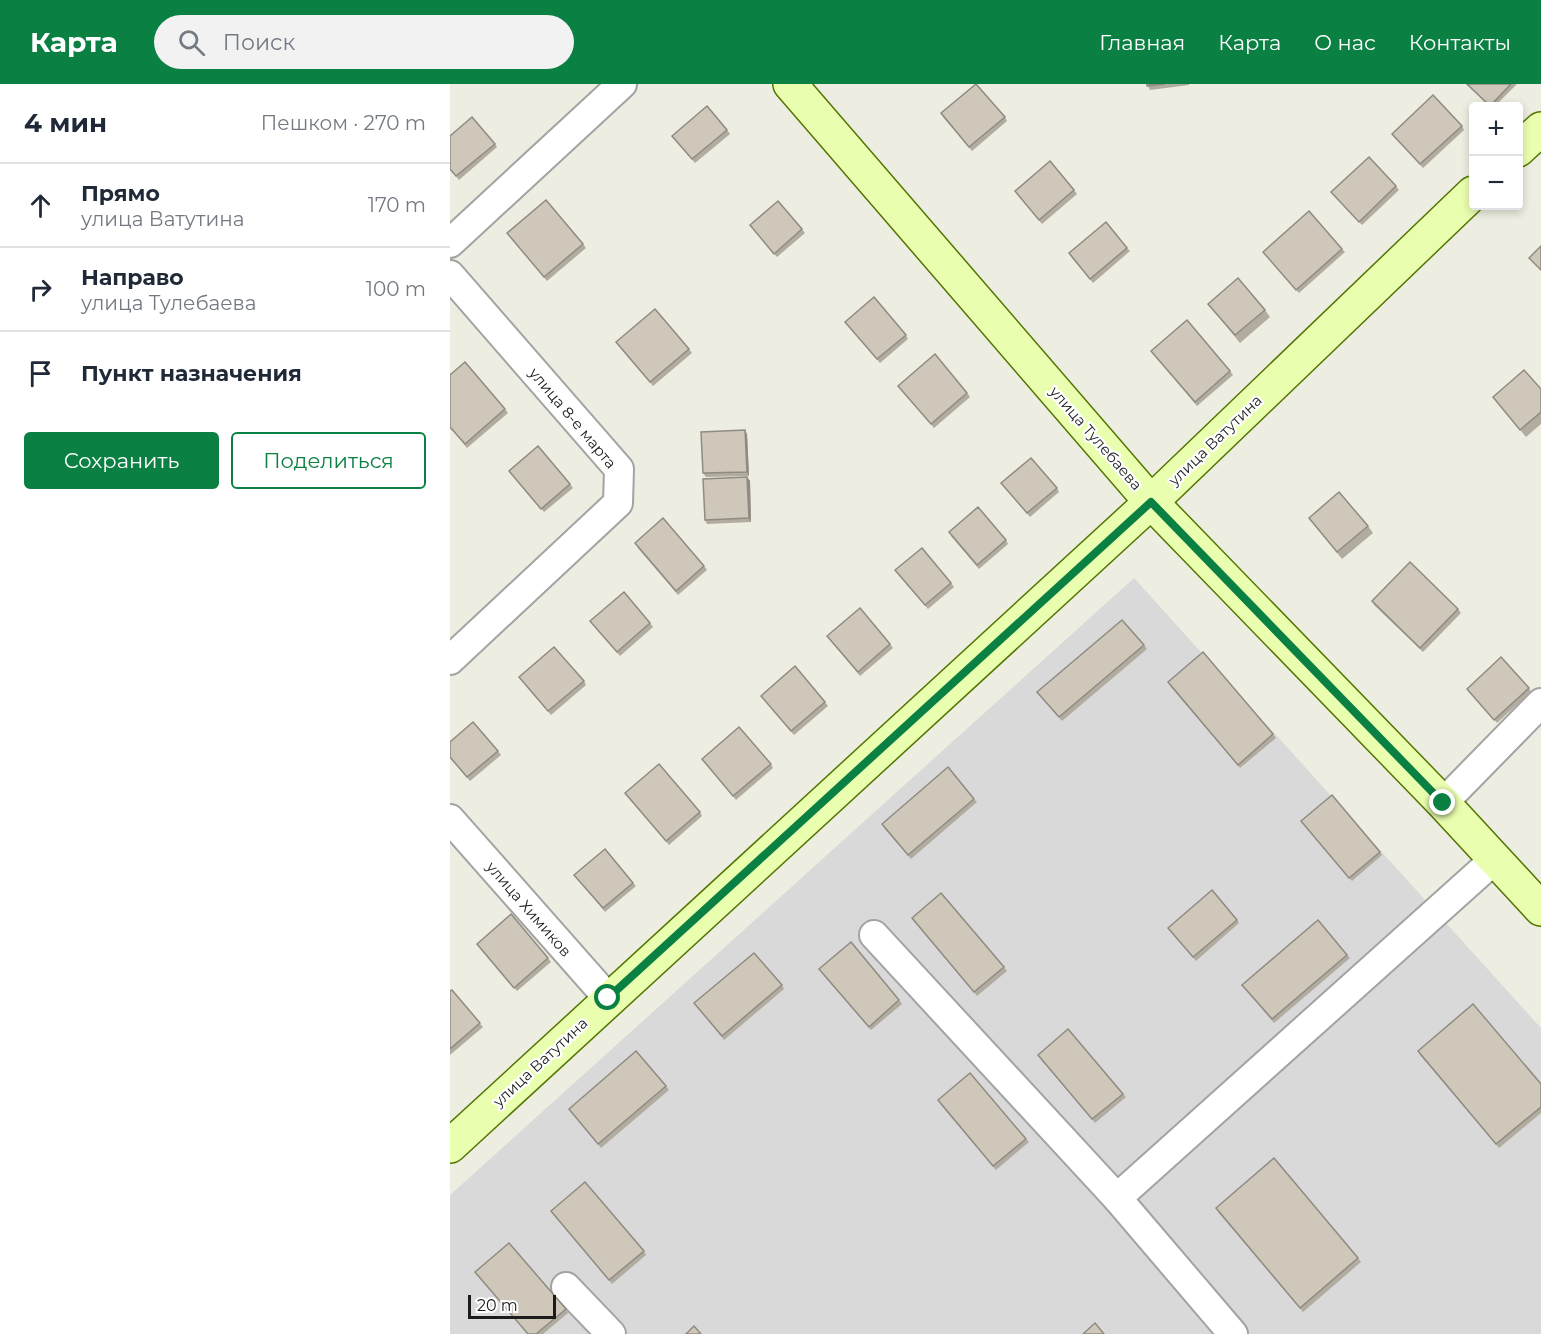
<!DOCTYPE html>
<html lang="ru">
<head>
<meta charset="utf-8">
<style>
  :root { --surface:#fff; --page:#f2f2f3; --text:#1f2937; --muted:#747a83; --line:#e0e1e3; --accent:#0b8043 }
  body { margin:0; font-family:Montserrat,sans-serif; background:var(--page); color:var(--text) }
  .controls { position:absolute; right:18px; top:18px; display:grid; overflow:hidden; border-radius:6px; box-shadow:0 3px 9px #0003 }
  .controls button { width:54px; height:54px; display:grid; place-items:center; padding:0; border:0; border-bottom:2px solid var(--line); background:var(--surface); color:var(--text); font:30px sans-serif }
  .scale { position:absolute; left:18px; bottom:15px; width:88px; box-sizing:border-box; padding-left:6px; border:3px solid #1c1c1c; border-top:0; font-size:16px; line-height:21px; white-space:nowrap; color:#1c1c1c; -webkit-text-stroke:4px #fff; paint-order:stroke }
  .stop { position:absolute; width:18px; height:18px; margin:-14px; border:4px solid #0b8043; border-radius:50%; background:#fff }
  .stop.end { background:#0b8043; border-color:#fff; box-shadow:0 2px 6px #0008 }
  .list { margin:0; padding:0; list-style:none }
  h2 { display:flex; justify-content:space-between; align-items:center; height:78px; margin:0; padding:0 24px; font-size:26px }
  h2 small { font-size:20px; font-weight:400; color:var(--muted) }
  .list li { display:grid; grid-template-columns:39px 1fr auto; gap:18px; align-items:center; box-sizing:border-box; height:84px; padding:0 24px; border-top:2px solid var(--line) }
  .list b { display:block; font-size:22px; white-space:nowrap }
  .list p { margin:0; font-size:20px; white-space:nowrap; color:var(--muted) }
  .list em { font-size:20px; font-style:normal; color:var(--muted) }
  .actions { display:flex; gap:12px; padding:18px 24px }
  .actions a { flex:1; padding:14px 0; border:2px solid var(--accent); border-radius:6px; text-align:center; font-size:21px; color:var(--accent) }
  .actions .main { background:var(--accent); color:#fff }
  .icon { flex:none; width:33px; height:33px; fill:none; stroke:currentColor; stroke-width:2; stroke-linecap:round; stroke-linejoin:round }
  .map { position:relative; flex:none; width:1091px; height:1250px; overflow:hidden }
  header { display:flex; align-items:center; gap:36px; box-sizing:border-box; height:84px; padding:0 30px; background:var(--accent); color:#fff }
  header strong { font-size:28px }
  nav { display:flex; gap:33px; margin-inline-start:auto; font-size:21px }
  .search { width:420px; height:54px; background:var(--page); display:flex; align-items:center; gap:15px; box-sizing:border-box; padding:0 21px; border-radius:33px; color:var(--muted); font-size:22px }
  main { display:flex }
  aside { flex:1; background:var(--surface) }
  .map>svg:first-child { display:block }
</style>
</head>
<body>
<header>
<strong>Карта</strong>
<div class="search"><svg class="icon" aria-label="search" viewBox="0 0 24 24"><circle cx="10" cy="10" r="6"/><path d="M15 15l6 6"/></svg>Поиск</div>
<nav><a>Главная</a><a>Карта</a><a>О нас</a><a>Контакты</a></nav>
</header>
<main>
<aside>
<h2>4 мин<small>Пешком · 270 m</small></h2>
<ul class="list">
<li><svg class="icon" aria-label="ahead" viewBox="0 0 24 24"><path d="M12 20V5M6 11l6-6 6 6"/></svg><div><b>Прямо</b><p>улица Ватутина</p></div><em>170 m</em></li>
<li><svg class="icon" aria-label="right" viewBox="0 0 24 24"><path d="M7 20v-9h11M14 6l5 5-5 5"/></svg><div><b>Направо</b><p>улица Тулебаева</p></div><em>100 m</em></li>
<li><svg class="icon" aria-label="arrive" viewBox="0 0 24 24"><path d="M6 21V4h12l-3 4 3 4H6"/></svg><div><b>Пункт назначения</b></div></li>
</ul>
<div class="actions"><a class="main">Сохранить</a><a>Поделиться</a></div>
</aside>
<div class="map">
<svg width="1091" height="1250" viewBox="0 0 1091 1250">
  <rect width="100%" height="100%" fill="#eeede1"/>
  <!-- residential -->
  <path fill="#dad9d9" d="M684,494L1091,944V1250H0V1111Z"/>
  <g fill="none" stroke-linecap="round" stroke-linejoin="round">
    <!-- street casing -->
    <g stroke="#a3a3a3" stroke-width="32">
      <g id="street">
        <path d="M0,159L172,0"/>
        <path d="M0,191L169,385L168,419L0,576"/>
        <path d="M993,719L1091,619"/>
        <path d="M0,735L158,914"/>
        <path d="M424,851L667,1114"/>
        <path d="M116,1203L161,1250"/>
        <path d="M783,1250L667,1114L1045,775"/>
      </g>
    </g>
    <!-- secondary casing -->
    <g stroke="#527600" stroke-width="36">
      <g id="secondary">
        <path d="M340,0L701,418L993,719L1091,825"/>
        <path d="M1068,66L1091,45"/>
        <path d="M0,1062L701,418L1023,109"/>
      </g>
    </g>
    <!-- street -->
    <use href="#street" stroke="#fff" stroke-width="28"/>
    <!-- secondary -->
    <use href="#secondary" stroke="#eafeaf" stroke-width="33"/>
  </g>
  <!-- wall -->
  <g fill="#b1aba0">
    <path d="M697,0H739V1L700,6Z"/>
    <path d="M1016,0H1067L1045,22H1039Z"/>
    <path d="M493,33H555L557,37L522,67Z"/>
    <path d="M1012,42L1014,46L973,84L942,50Z"/>
    <path d="M277,46L280,50L245,79L225,55Z"/>
    <path d="M45,60L47,63L9,96L0,85Z"/>
    <path d="M946,102L949,106L912,141L881,108Z"/>
    <path d="M624,106L627,110L592,140L568,111Z"/>
    <path d="M303,145H352L355,149L327,173Z"/>
    <path d="M60,153L133,160L136,164L97,197Z"/>
    <path d="M677,164L680,167L643,199L621,173Z"/>
    <path d="M892,165L895,168L849,209L813,168Z"/>
    <path d="M758,220L815,226L820,233L790,259Z"/>
    <path d="M398,241L456,251L458,255L430,279Z"/>
    <path d="M168,261L239,265L242,269L203,302Z"/>
    <path d="M704,271L780,287L783,291L747,322Z"/>
    <path d="M451,305L517,309L520,313L484,344Z"/>
    <path d="M1091,305V340L1076,353L1043,313Z"/>
    <path d="M55,325L58,329L17,364L0,343Z"/>
    <path d="M297,350L299,392L256,393L253,389Z"/>
    <path d="M62,391L120,400L123,404L94,428Z"/>
    <path d="M297,393L300,397L301,438L257,440L255,436Z"/>
    <path d="M554,402L607,404L609,408L580,433Z"/>
    <path d="M859,434L918,442L923,449L892,475Z"/>
    <path d="M501,452L556,456L558,460L529,485Z"/>
    <path d="M187,463L254,482L257,486L228,511Z"/>
    <path d="M448,490L501,499L504,503L478,525Z"/>
    <path d="M922,517L1008,525L1011,529L973,568L924,521Z"/>
    <path d="M200,539L203,543L170,572L143,541Z"/>
    <path d="M380,556L440,560L443,564L410,592Z"/>
    <path d="M694,561L697,565L612,637L590,612Z"/>
    <path d="M72,596L134,597L136,601L101,631Z"/>
    <path d="M720,602L823,650L826,654L790,684Z"/>
    <path d="M1079,604L1081,608L1047,639L1017,605Z"/>
    <path d="M314,616L375,618L378,622L344,651Z"/>
    <path d="M48,667L51,671L20,697L0,674Z"/>
    <path d="M254,678L321,680L323,684L286,716Z"/>
    <path d="M178,713L250,728L252,732L219,761Z"/>
    <path d="M524,715L527,718L461,775L434,744Z"/>
    <path d="M854,741L930,768L932,771L902,797Z"/>
    <path d="M127,794L183,799L186,802L155,828Z"/>
    <path d="M787,836L789,839L746,877L721,847Z"/>
    <path d="M465,838L554,883L557,887L527,912Z"/>
    <path d="M29,863L98,874L101,878L67,907Z"/>
    <path d="M897,871L900,874L824,939L795,904Z"/>
    <path d="M372,889L449,916L452,920L421,946Z"/>
    <path d="M332,901L334,905L274,956L247,923Z"/>
    <path d="M0,907L33,943L0,971Z"/>
    <path d="M970,971L1091,1000V1029L1049,1064Z"/>
    <path d="M591,975L673,1010L676,1013L645,1039Z"/>
    <path d="M216,1002L219,1006L151,1064L122,1029Z"/>
    <path d="M490,1020L576,1055L579,1058L546,1086Z"/>
    <path d="M768,1128L908,1174L911,1178L853,1228Z"/>
    <path d="M104,1131L194,1167L196,1171L162,1200Z"/>
    <path d="M116,1225L118,1229L93,1250H77Z"/>
  </g>
  <!-- shaded-wall -->
  <g fill="#908b82">
    <path d="M295,346L297,350L299,392L297,388Z"/>
    <path d="M297,393L300,397L301,438L299,434Z"/>
  </g>
  <!-- building -->
  <g fill="#cec7ba" stroke="#908b82" stroke-width="1.5">
    <path d="M526,0L555,33L519,63L491,29Z"/>
    <path d="M697,0H715L697,2Z"/>
    <path d="M1017,0H1061L1040,22Z"/>
    <path d="M983,11L1012,42L970,80L942,50Z"/>
    <path d="M257,22L277,46L242,75L222,52Z"/>
    <path d="M22,33L45,60L6,92L0,85V52Z"/>
    <path d="M919,73L946,102L909,138L881,108Z"/>
    <path d="M600,77L624,106L589,136L565,107Z"/>
    <path d="M96,116L133,160L94,193L57,149Z"/>
    <path d="M328,117L352,145L324,170L300,141Z"/>
    <path d="M859,127L892,165L846,206L813,168Z"/>
    <path d="M656,138L677,164L640,195L619,169Z"/>
    <path d="M1091,162V186L1079,174Z"/>
    <path d="M788,194L815,226L785,251L758,220Z"/>
    <path d="M424,213L456,251L427,275L395,238Z"/>
    <path d="M205,225L239,265L200,298L166,258Z"/>
    <path d="M737,236L780,287L745,318L701,267Z"/>
    <path d="M485,270L517,309L481,340L448,302Z"/>
    <path d="M15,278L55,325L15,360L0,343V291Z"/>
    <path d="M1074,286L1091,305V328L1070,346L1043,313Z"/>
    <path d="M295,346L297,388L253,389L251,348Z"/>
    <path d="M88,362L120,400L91,425L59,387Z"/>
    <path d="M581,374L607,404L577,429L551,399Z"/>
    <path d="M297,393L299,434L255,436L253,395Z"/>
    <path d="M889,408L918,442L887,468L859,434Z"/>
    <path d="M528,423L556,456L527,481L499,448Z"/>
    <path d="M213,434L254,482L226,507L185,459Z"/>
    <path d="M472,464L501,499L475,521L445,486Z"/>
    <path d="M960,478L1008,525L970,564L922,517Z"/>
    <path d="M174,508L200,539L167,568L140,537Z"/>
    <path d="M410,524L440,560L408,588L377,552Z"/>
    <path d="M672,536L694,561L609,633L587,608Z"/>
    <path d="M104,563L134,597L98,627L69,593Z"/>
    <path d="M753,568L823,650L788,681L718,598Z"/>
    <path d="M1051,573L1079,604L1044,636L1017,605Z"/>
    <path d="M345,582L375,618L341,647L311,612Z"/>
    <path d="M23,638L48,667L17,693L0,673V658Z"/>
    <path d="M289,643L321,680L283,712L252,675Z"/>
    <path d="M209,680L250,728L216,757L175,709Z"/>
    <path d="M498,683L524,715L458,771L432,740Z"/>
    <path d="M882,711L930,768L899,794L851,737Z"/>
    <path d="M155,765L183,799L153,824L124,791Z"/>
    <path d="M762,806L787,836L743,873L718,844Z"/>
    <path d="M491,809L554,883L524,908L462,834Z"/>
    <path d="M61,830L98,874L64,904L27,860Z"/>
    <path d="M868,836L897,871L822,935L792,901Z"/>
    <path d="M401,858L449,916L419,943L369,885Z"/>
    <path d="M304,869L332,901L272,952L244,919Z"/>
    <path d="M2,906L30,939L0,965V907Z"/>
    <path d="M1023,920L1091,1000V1023L1046,1060L968,967Z"/>
    <path d="M618,945L673,1010L642,1035L588,971Z"/>
    <path d="M186,967L216,1002L148,1060L119,1025Z"/>
    <path d="M520,989L576,1055L543,1082L488,1016Z"/>
    <path d="M824,1074L908,1174L850,1224L766,1124Z"/>
    <path d="M135,1098L194,1167L159,1196L101,1127Z"/>
    <path d="M59,1159L116,1225L86,1250H78L25,1188Z"/>
    <path d="M645,1239L654,1250H633Z"/>
    <path d="M244,1242L251,1250H236Z"/>
  </g>
  <g fill="none" stroke-linecap="round" stroke-linejoin="round">
    <!-- route -->
    <path stroke="#0b8043" stroke-width="8" d="M158,914L701,418L993,719"/>
  </g>
  <g text-anchor="middle" dominant-baseline="central" stroke-width="4.5" stroke-linejoin="round" paint-order="stroke">
    <!-- street labels -->
    <g font-size="15" fill="#1c1c1c" stroke="#fff">
      <text transform="translate(123 334) rotate(50)">улица 8-е марта</text>
      <text transform="translate(646 354) rotate(49)">улица Тулебаева</text>
      <text transform="translate(765 356) rotate(-44)">улица Ватутина</text>
      <text transform="translate(79 825) rotate(49)">улица Химиков</text>
      <text transform="translate(90 978) rotate(-43)">улица Ватутина</text>
    </g>
  </g>
</svg>
<div class="controls">
<button>+</button>
<button>−</button>
</div>
<div class="scale">20 m</div>
<div class="stop" style="left:158px;top:914px"></div>
<div class="stop end" style="left:993px;top:719px"></div>
</div>
</main>
</body>
</html>
